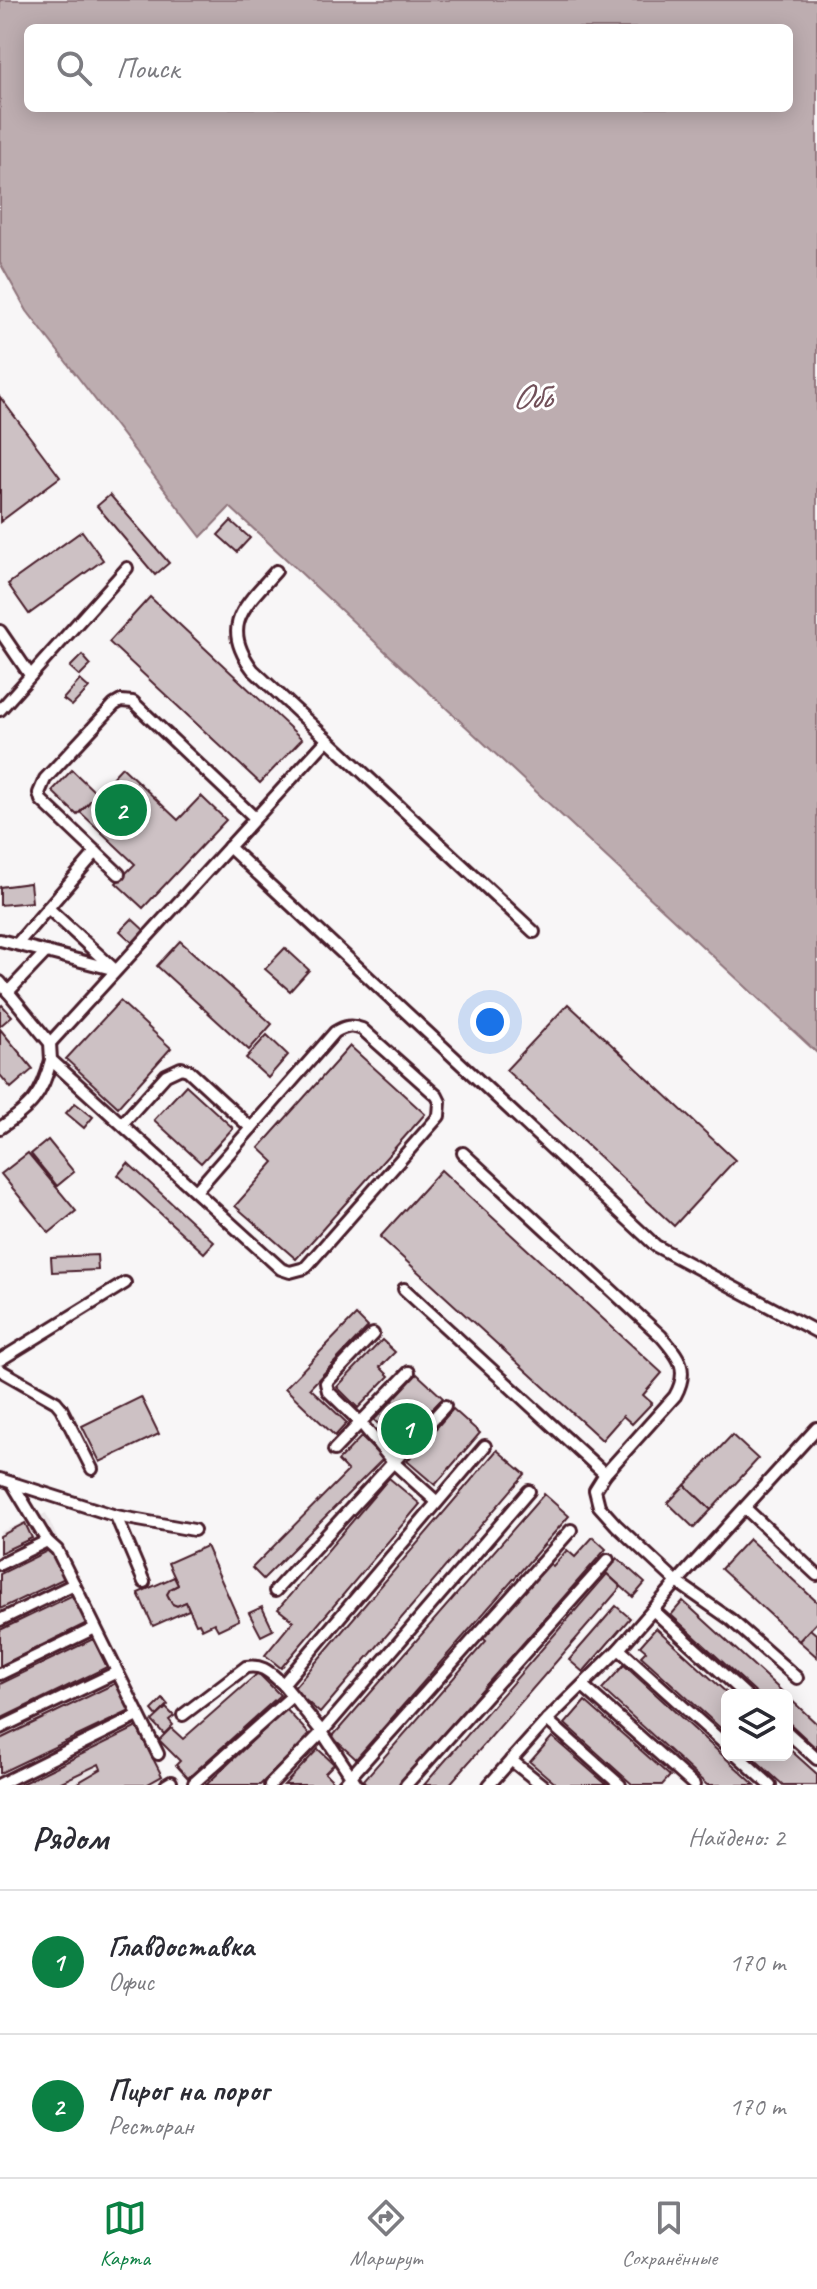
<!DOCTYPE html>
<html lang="ru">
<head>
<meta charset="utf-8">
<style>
  :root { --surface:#fff; --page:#f7f7f7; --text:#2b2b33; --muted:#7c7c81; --line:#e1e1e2; --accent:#0b8043 }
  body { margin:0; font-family:Caveat,sans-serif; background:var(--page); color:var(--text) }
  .controls { position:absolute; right:24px; bottom:24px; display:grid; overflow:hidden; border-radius:12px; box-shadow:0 4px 20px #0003 }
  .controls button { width:72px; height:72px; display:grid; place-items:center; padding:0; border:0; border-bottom:2px solid var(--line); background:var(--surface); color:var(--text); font:40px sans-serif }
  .you { position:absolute; left:490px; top:1022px; width:28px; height:28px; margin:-20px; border:6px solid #fff; border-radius:50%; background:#1a73e8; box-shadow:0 0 0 12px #1a73e833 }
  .badge { display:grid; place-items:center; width:52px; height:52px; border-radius:50%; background:var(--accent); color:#fff; font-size:26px; font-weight:700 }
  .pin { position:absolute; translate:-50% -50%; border:4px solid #fff; box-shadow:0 2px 8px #0006 }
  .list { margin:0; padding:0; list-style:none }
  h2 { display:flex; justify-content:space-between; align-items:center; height:104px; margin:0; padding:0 32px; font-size:34px }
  h2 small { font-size:26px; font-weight:400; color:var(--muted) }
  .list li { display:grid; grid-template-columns:52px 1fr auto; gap:24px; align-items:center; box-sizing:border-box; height:144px; padding:0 32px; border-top:2px solid var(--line) }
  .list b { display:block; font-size:30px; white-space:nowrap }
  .list p { margin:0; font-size:26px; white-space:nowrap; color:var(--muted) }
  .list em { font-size:26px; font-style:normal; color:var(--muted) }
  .icon { flex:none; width:44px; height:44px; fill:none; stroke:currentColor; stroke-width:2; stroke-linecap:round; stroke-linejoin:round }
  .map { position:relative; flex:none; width:817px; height:1785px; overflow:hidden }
  .search { position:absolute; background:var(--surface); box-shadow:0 4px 20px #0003; left:24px; right:24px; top:24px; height:88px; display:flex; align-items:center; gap:20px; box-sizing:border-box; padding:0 28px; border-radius:12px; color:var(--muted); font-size:30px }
  .sheet { height:392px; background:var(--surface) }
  nav { display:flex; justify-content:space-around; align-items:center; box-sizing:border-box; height:112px; border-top:2px solid var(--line); background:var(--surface); font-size:22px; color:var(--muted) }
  nav a { display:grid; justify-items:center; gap:4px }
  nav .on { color:var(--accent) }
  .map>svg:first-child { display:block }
</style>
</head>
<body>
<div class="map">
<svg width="817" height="1785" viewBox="0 0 817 1785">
  <rect width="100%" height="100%" fill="#f8f6f7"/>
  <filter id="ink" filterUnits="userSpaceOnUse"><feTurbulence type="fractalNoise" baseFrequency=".0125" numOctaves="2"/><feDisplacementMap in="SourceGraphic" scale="16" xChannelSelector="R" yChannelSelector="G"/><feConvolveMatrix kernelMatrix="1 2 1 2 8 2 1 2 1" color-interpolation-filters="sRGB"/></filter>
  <g filter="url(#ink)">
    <!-- built -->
    <path fill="#ebe6e8" d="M46,1513L168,1785H0V1532Z"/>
    <!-- water -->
    <path fill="#bdadb0" stroke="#8f747b" stroke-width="2" fill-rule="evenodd" d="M0,0H817V1053L230,507L201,537L27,311L0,263ZM28,28H789V108H28Z"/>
    <!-- building -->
    <g fill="#cdc1c4" stroke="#4a1f2b" stroke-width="2">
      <path d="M0,397L60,477L0,522Z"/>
      <path d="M110,495L169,563L155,575L97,506Z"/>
      <path d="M231,521L250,538L237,552L218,535Z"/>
      <path d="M82,531L103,560L29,614L8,584Z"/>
      <path d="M150,597L302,739L260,783L109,642Z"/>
      <path d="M82,655L91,665L80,676L70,667Z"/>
      <path d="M80,680L89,688L72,706L63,699Z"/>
      <path d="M122,767L178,820L201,796L226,820L143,908L116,883L135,864L80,812Z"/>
      <path d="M72,770L97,794L77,815L52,791Z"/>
      <path d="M30,883L32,902L0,905V887Z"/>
      <path d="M132,919L145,931L133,943L120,931Z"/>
      <path d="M180,941L272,1024L249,1050L157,966Z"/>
      <path d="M285,948L309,970L290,991L265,969Z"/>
      <path d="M120,1001L171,1048L118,1107L66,1059Z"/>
      <path d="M568,1004L735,1160L674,1226L506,1070Z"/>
      <path d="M2,1005L12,1016L0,1026V1007Z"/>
      <path d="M0,1029L33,1069L11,1088L0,1075Z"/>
      <path d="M267,1035L288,1055L268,1078L246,1058Z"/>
      <path d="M350,1046L425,1114L296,1259L235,1206L274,1162L259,1148Z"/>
      <path d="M186,1085L233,1128L201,1163L154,1120Z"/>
      <path d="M75,1103L93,1117L84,1128L66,1113Z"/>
      <path d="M48,1140L74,1172L57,1186L31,1154Z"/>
      <path d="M28,1153L76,1211L49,1233L1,1174Z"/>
      <path d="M128,1163L214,1242L204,1253L118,1175Z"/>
      <path d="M441,1170L662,1373L643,1395L652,1403L632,1424L623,1416L602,1440L380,1237Z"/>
      <path d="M97,1255L98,1270L52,1272L51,1257Z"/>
      <path d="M356,1315L368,1327L310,1388L347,1423L335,1436L285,1388Z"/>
      <path d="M382,1340L395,1352L380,1367L389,1376L358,1408L337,1387Z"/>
      <path d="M417,1374L443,1398L399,1444L374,1420Z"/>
      <path d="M141,1397L159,1434L100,1462L82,1426Z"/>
      <path d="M453,1409L480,1433L435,1485L407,1461Z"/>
      <path d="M732,1435L758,1459L711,1510L685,1485Z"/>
      <path d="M361,1437L383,1459L263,1579L252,1568L348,1471L338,1461Z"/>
      <path d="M497,1450L525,1474L320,1713L293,1689Z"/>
      <path d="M389,1478L420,1504L281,1668L265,1655L293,1621L278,1609Z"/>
      <path d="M685,1485L711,1510L694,1528L668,1503Z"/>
      <path d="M544,1494L569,1516L356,1759L332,1737Z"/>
      <path d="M25,1523L32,1538L0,1553V1536Z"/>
      <path d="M593,1537L606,1549L398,1785H368L363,1781L486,1641L483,1638L549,1563L553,1566L567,1550L575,1557Z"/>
      <path d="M749,1539L817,1602V1622L799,1641L721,1569Z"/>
      <path d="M206,1546L239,1620L218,1630L214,1623L202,1629L199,1623L196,1624L186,1602L177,1606L172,1604L167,1594L170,1589L178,1585L168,1563Z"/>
      <path d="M51,1549L65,1578L0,1609V1574Z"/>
      <path d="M617,1558L645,1583L633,1597L605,1572Z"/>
      <path d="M607,1574L621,1587L449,1785H424Z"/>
      <path d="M174,1577L178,1585L170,1589L167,1594L172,1604L177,1606L186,1602L189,1610L153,1626L138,1593Z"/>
      <path d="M73,1595L87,1623L0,1666V1630Z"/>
      <path d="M683,1601L786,1695H759L671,1615Z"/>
      <path d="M616,1606L630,1618L583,1672L569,1660Z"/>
      <path d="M262,1607L273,1630L261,1636L249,1613Z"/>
      <path d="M656,1628L729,1695H727V1734L641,1656L646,1651L640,1646Z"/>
      <path d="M810,1629L817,1635V1657L799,1641Z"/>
      <path d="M93,1639L107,1667L0,1719V1684Z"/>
      <path d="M624,1665L755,1785H707L602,1689Z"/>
      <path d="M258,1673L280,1695L188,1778L176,1765L180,1761L159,1740L171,1728L183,1739Z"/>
      <path d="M116,1683L130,1711L0,1773V1739Z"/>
      <path d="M787,1696L817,1724V1749L787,1721Z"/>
      <path d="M163,1699L168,1705L157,1716L152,1710Z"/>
      <path d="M585,1701L670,1776L662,1785H633L565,1724Z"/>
      <path d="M166,1708L174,1716L169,1720L173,1725L164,1734L152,1721Z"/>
      <path d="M286,1709L310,1735L260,1785H206Z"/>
      <path d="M137,1727L162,1776L146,1785H74L101,1769L99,1764L55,1785H19Z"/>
      <path d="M552,1737L607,1785H557L530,1762Z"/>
      <path d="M787,1747L817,1774V1785H783L750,1755H787Z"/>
      <path d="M318,1749L334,1764L325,1773L333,1781L329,1785H284Z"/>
    </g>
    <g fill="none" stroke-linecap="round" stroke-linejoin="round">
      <!-- lane casing -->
      <g stroke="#4a1f2b" stroke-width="16">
        <g id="lane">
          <path d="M276,571C245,606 219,625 253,670L534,932"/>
          <path d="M0,631L30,675"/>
          <path d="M0,710L127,568"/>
          <path d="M229,847L656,1246L817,1332"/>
          <path d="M119,874L41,800L39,793L45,779L114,705L121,701L133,702L255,818"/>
          <path d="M48,908L114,969"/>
          <path d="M0,940L116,970"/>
          <path d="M17,944L96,852"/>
          <path d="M0,982L50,1043L51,1060L281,1269L290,1272L305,1268L439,1116L440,1102L437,1096L362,1029C351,1025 345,1026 335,1032L196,1191"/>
          <path d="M8,992L46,952"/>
          <path d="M50,1043L327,740"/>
          <path d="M122,1124L166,1075L181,1068L188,1070L251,1128"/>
          <path d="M0,1128C31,1107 42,1096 51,1060"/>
          <path d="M463,1153L661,1336C679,1357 690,1369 675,1396L605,1474L595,1490L599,1506L616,1525L677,1582L730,1619L797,1678"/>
          <path d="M404,1289L605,1474"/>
          <path d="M373,1334L326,1383L328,1391L361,1423L393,1462L437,1502"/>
          <path d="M0,1360L125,1283"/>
          <path d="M0,1370L56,1402L61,1408L92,1469"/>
          <path d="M334,1450L409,1372"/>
          <path d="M0,1479L116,1516L194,1530"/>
          <path d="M12,1483L47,1541L57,1550L158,1754"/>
          <path d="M745,1508L817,1575"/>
          <path d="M116,1516L144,1582"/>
          <path d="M0,1564L47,1541"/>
          <path d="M275,1591L445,1406"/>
          <path d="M653,1610L746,1695"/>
          <path d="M0,1620L74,1584"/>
          <path d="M619,1649L727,1746"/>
          <path d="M0,1674L95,1628"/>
          <path d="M583,1686L694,1785"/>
          <path d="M183,1715L246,1667C263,1664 270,1673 283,1684"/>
          <path d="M547,1720L620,1785"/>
          <path d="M0,1728L117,1672"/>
          <path d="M787,1732L817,1759"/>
          <path d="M737,1755L770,1785"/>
          <path d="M511,1760L542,1785"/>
          <path d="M194,1783L292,1696"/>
          <path d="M0,1784L138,1716"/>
          <path d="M166,1785L171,1782"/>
          <path d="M270,1785L322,1732L529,1491"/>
          <path d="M343,1785L571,1530"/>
          <path d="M357,1785L322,1732L283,1684L485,1446"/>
          <path d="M406,1785L608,1560"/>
          <path d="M489,1785L547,1720L619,1649L677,1582L817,1428"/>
        </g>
      </g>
      <!-- lane -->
      <use href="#lane" stroke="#fff" stroke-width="10"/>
    </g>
  </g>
  <g text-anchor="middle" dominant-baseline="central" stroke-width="6" stroke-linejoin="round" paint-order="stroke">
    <!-- water labels -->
    <g font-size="36" font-style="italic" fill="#72515a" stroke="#fff">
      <text x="531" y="396">Обь</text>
    </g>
  </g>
</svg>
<div class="controls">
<button><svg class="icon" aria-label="layers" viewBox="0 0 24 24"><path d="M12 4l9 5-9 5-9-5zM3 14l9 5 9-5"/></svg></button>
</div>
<div class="you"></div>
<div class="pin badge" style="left:407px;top:1429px">1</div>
<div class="pin badge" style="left:121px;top:810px">2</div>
<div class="search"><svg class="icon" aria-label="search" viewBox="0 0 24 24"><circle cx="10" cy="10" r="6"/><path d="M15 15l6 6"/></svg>Поиск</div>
</div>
<section class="sheet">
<h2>Рядом<small>Найдено: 2</small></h2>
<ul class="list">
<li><span class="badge">1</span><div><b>Главдоставка</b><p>Офис</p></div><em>170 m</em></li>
<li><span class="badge">2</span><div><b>Пирог на порог</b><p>Ресторан</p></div><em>170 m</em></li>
</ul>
</section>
<nav>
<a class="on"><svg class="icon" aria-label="map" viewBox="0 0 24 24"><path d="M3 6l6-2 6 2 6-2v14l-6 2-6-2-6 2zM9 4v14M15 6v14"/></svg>Карта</a>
<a><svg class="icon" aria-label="directions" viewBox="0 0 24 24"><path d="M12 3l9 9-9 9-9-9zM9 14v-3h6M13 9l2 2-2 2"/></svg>Маршрут</a>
<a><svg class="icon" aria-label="saved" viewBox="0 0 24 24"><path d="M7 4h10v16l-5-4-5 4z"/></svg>Сохранённые</a>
</nav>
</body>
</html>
